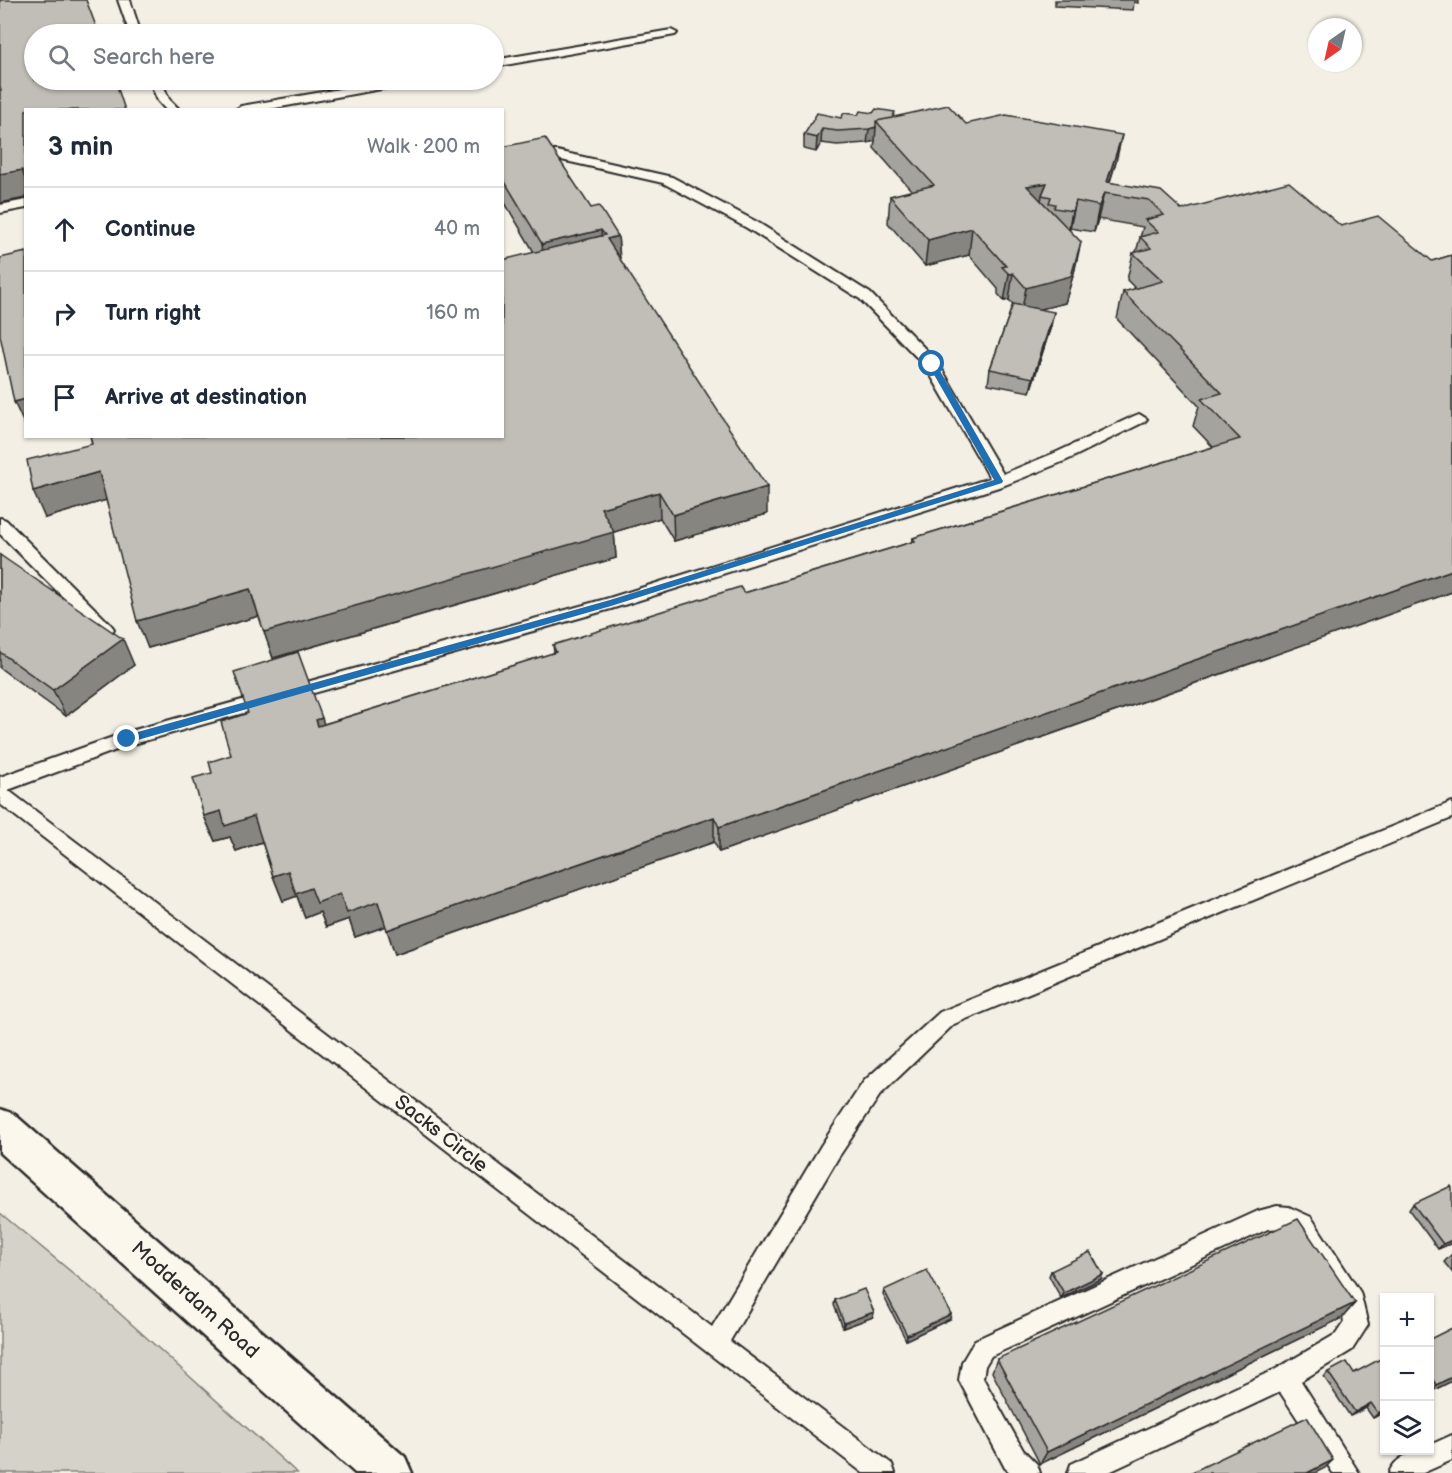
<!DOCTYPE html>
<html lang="en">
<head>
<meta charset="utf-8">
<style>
  :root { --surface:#fff; --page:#f6f6f7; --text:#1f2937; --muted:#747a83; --line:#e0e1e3 }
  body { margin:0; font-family:"Balsamiq Sans",sans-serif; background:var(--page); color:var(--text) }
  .controls { position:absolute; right:18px; bottom:18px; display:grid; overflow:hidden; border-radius:0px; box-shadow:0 2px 4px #0004 }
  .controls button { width:54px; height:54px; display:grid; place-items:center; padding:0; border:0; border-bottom:2px solid var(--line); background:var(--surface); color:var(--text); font:30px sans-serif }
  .compass { position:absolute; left:1308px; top:18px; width:54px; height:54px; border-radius:50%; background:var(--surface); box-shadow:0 2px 4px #0004; rotate:214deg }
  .stop { position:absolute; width:18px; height:18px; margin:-14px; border:4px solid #1f6fb2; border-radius:50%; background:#fff }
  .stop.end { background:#1f6fb2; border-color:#fff; box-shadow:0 2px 6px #0008 }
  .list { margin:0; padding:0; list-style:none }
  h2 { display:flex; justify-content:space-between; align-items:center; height:78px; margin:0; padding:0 24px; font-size:26px }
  h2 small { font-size:20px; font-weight:400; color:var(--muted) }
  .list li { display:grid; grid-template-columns:39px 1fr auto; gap:18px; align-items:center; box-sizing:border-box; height:84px; padding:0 24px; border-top:2px solid var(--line) }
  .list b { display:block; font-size:22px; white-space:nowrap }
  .list em { font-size:20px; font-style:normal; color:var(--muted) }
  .icon { flex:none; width:33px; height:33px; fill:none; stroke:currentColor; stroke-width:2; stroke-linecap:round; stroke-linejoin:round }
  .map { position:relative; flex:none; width:1452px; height:1473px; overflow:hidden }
  .search { position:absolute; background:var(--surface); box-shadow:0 2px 4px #0004; left:24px; top:24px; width:480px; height:66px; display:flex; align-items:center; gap:15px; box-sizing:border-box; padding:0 21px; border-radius:33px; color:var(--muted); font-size:22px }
  .panel { position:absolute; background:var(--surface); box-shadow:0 2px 4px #0004; left:24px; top:108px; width:480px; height:330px; border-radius:0px }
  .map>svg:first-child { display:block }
</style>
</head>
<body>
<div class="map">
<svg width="1452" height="1473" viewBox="0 0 1452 1473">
  <rect width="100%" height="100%" fill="#f3efe4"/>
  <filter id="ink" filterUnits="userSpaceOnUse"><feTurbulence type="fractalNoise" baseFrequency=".0167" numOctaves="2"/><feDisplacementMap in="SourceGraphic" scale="12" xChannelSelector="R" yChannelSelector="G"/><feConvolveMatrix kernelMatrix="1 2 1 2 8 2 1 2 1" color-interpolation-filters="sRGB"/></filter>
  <g filter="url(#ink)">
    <!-- green -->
    <path fill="#d5d2c9" stroke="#807e7a" stroke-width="1.5" d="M0,1213L97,1293L297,1473H0Z"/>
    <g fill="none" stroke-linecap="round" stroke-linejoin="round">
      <!-- service casing -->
      <g stroke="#2b2b2b" stroke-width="4">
        <g id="service">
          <path d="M118,0H130L141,34H130Z"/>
          <path d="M671,30L677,33L675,35L494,67V60Z"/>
          <path d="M149,80H161L169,99L180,110H166L158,101Z"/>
          <path d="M392,80H415L409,84L264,110H235L241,106Z"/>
          <path d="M538,151H557L672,177L757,222L870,293L937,361L1003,474L1057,452L1134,416L1139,414L1147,419L1144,422L1067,460L1005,485L611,609L130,745L8,790L712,1327L822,1144L864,1081L940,1012L1452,802V818L954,1024L880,1095L838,1158L730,1341L892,1464L895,1473H863L0,804V777L127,732L609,598L990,478L926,367L860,299L747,228L663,183L557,159H538L502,167V159Z"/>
          <path d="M26,200V208L0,213V205Z"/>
          <path d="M0,518L6,520L111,625L114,629L111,633L105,635L99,633L0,534Z"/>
          <path d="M1277,1206L1289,1207L1311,1217L1360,1292L1368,1325L1352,1350L1301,1381L1359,1473H1333L1280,1392L1107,1473H1068L1071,1464L1276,1369L1336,1334L1344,1322L1341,1304L1295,1233L1285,1228L1268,1229L991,1356L985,1366L983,1378L1023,1450L1037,1464L1040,1473H1011L1005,1468L959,1380L962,1362L975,1340L1258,1211Z"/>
          <path d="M1452,1435V1460L1423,1473H1389C1395,1457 1413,1450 1430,1450V1445Z"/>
        </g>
      </g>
      <!-- tertiary casing -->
      <g stroke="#2b2b2b" stroke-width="5">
        <path id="tertiary" d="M0,1109L14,1114L405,1457L412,1473H355L0,1153Z"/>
      </g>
      <!-- service -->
      <use href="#service" fill="#fbf7ec" fill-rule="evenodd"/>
      <!-- tertiary -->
      <use href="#tertiary" fill="#fbf7ec" fill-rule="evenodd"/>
    </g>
    <!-- wall -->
    <g fill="#a5a39d" stroke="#2b2b2b" stroke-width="1.5">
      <path d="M1055,0H1138V3L1134,2L1133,10L1055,6Z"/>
      <path d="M858,115L894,117L966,124L1116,162L1110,182L1182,210L1341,226L1432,261L1452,255V592L719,852L714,842L395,954L386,926L355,937L349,919L326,927L320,912L305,918L297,896L283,901L273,876L262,842L236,851L230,837L215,841L204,816L212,773L231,755L248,713L324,724L554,653L553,645L744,593L912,542L913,538L1213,447L1193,426L1199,406L1117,319L1123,292L1136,289L1127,280L1133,253L1136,252L1143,227L1098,219L1094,232L1070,228L1069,231L1075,269L1065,303L1040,309L1051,326L1030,392L988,384L990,369L1013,304L1009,300L1004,301L998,294V289L969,255L925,266L888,223L890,196L912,191L874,148L875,141L867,143L837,145L821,143L816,152L804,149V135L841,118Z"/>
      <path d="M502,147L591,208L618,236L620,259L767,514L674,541L660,518L614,532L616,558L273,658L259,616L148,648L106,500L45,518L92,444L502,436L534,252L502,198Z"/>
      <path d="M0,555L134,665L66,716L0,668Z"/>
      <path d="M1413,1204L1452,1243L1438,1249L1409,1210Z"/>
      <path d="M1452,1254V1272L1444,1262Z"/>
      <path d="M1051,1271L1101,1279L1061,1298L1049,1276Z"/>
      <path d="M884,1290L950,1319L906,1340L883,1295Z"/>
      <path d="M835,1300L874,1312L873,1317L843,1328L834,1305Z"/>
      <path d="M1355,1303L1342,1318L1040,1464L992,1372L997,1359Z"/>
      <path d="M1430,1339L1452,1381L1430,1392Z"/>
      <path d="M1328,1372L1354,1373L1384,1412L1373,1418L1366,1408L1350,1416L1324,1377Z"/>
    </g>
    <!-- shaded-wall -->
    <g fill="#86857f" stroke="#2b2b2b" stroke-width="1.5">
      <path d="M876,127L875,141L867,143L869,129Z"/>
      <path d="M822,129L821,143L816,152L817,138Z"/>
      <path d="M1122,135L1116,162L1106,193L1107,182Z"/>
      <path d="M22,170L26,179V198L0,203V174Z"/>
      <path d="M1047,183L1042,195L1040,210L1027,186Z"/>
      <path d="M1104,193L1098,219L1094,232L1099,206Z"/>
      <path d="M1076,201L1070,228L1067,238L1072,211Z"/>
      <path d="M972,228L969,255L925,266L928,240Z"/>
      <path d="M601,230L603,256L545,270L542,244Z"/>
      <path d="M618,236L620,262L607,239Z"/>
      <path d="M1081,242L1075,269L1065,303L1021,314L1026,288Z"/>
      <path d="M1013,273L1009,300L1004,301L1009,274Z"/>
      <path d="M1054,312L1051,326L1030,392L1033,378Z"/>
      <path d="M26,399V428L14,402Z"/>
      <path d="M99,472L110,499L45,518L33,491Z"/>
      <path d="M767,487V514L674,541L673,515Z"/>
      <path d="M659,492L660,518L614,532L616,558L273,658L264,632L601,508Z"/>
      <path d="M1452,570V592L719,852V827Z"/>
      <path d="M250,589L259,616L148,648L137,621Z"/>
      <path d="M123,639L134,665L66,716L53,690Z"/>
      <path d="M322,718L330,744L324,746L316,720Z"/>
      <path d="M221,811L254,816L264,841L236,851L230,837L215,841L204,816Z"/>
      <path d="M714,817V842L395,954L387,930Z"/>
      <path d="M288,871L311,888L378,902L386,926L355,937L349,919L326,927L320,912L305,918L297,896L283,901L273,876Z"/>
      <path d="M1452,1240V1243L1438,1249L1443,1244Z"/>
      <path d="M1103,1274L1101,1279L1061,1298L1064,1293Z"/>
      <path d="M1355,1303L1342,1318L1040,1464L1047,1452Z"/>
      <path d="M874,1312L873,1317L843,1328L844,1323Z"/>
      <path d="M951,1314L950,1319L906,1340L907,1335Z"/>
      <path d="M1452,1377V1381L1430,1392V1391L1436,1385Z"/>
      <path d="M1371,1403L1366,1408L1350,1416L1355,1412Z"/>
      <path d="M1384,1410V1412L1373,1418L1378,1413Z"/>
      <path d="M1333,1460L1325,1468L1315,1473H1307Z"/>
    </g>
    <!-- building -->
    <g fill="#c0beb6" stroke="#2b2b2b" stroke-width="1.5">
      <path d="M0,0H86L99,34H34V80H115L125,110H26V182L22,170L0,174V90H1L0,86Z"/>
      <path d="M948,105L966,124L1006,115L1122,135L1107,182L1161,191L1182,210L1289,182L1341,226L1378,216L1432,261L1452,255V570L719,827L714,817L387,930L378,902L347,913L340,894L317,903L311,888L296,894L288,871L273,876L254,816L225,826L221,811L204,816L193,778L212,773L209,762L231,755L221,722L248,713L234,672L298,652L322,718L316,720L318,726L556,652L553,645L740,587L744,593L915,541L913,538L1240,439L1201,399L1222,393L1123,292L1163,281L1133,253L1151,248L1140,237L1158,232L1145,220L1164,215L1149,200L1104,193L1099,206L1076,201L1072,211L1054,208L1055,204L1049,203L1051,197L1042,195L1047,183L1027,186L1081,242L1071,276L1026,288L1013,273L1009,274L1002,267L1006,266L972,228L928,240L890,196L934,185L876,121Z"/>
      <path d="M876,109L895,112L892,118L876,121V127L869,129L838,131L822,129L817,138L804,135L817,113L841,118L844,113L858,115L860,111L873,113Z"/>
      <path d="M545,138L591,208L599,206L618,236L607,239L767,487L673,515L659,492L601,508L614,532L264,632L250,589L137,621L99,472L33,491L27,460L92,444L90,436H502V260L605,235L601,230L542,244L502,177V147Z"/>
      <path d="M26,252V399L14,402L0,335V258Z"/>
      <path d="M1013,304L1054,312L1033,378L990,369Z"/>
      <path d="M0,555L123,639L53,690L0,652Z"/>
      <path d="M1451,1186L1452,1188V1240L1443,1244L1413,1204Z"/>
      <path d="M1298,1219L1355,1303L1047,1452L997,1359Z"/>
      <path d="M1090,1252L1103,1274L1064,1293L1051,1271Z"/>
      <path d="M927,1270L951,1314L907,1335L884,1290Z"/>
      <path d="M864,1289L874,1312L844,1323L835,1300Z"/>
      <path d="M1452,1328V1377L1436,1385L1430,1375V1339Z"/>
      <path d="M1384,1357V1410L1378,1413L1371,1403L1355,1412L1328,1372L1347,1362L1354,1373Z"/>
      <path d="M1307,1417L1333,1460L1307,1473H1190Z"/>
    </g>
  </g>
  <!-- route -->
  <path fill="#1f6fb2" d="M932,361L936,364L1003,481L1002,483L611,606L127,743L122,739L127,735L610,600L994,480L928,364Z"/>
  <g text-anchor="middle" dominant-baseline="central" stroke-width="5" stroke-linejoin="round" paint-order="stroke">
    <!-- near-street labels -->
    <g font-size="20" fill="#2b2b2b" stroke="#fbf7ec">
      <text transform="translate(441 1134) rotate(38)">Sacks Circle</text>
      <text transform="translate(195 1300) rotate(42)">Modderdam Road</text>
    </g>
  </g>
</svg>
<div class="controls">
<button>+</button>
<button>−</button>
<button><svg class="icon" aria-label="layers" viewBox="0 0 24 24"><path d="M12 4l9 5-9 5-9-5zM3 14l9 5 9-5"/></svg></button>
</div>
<svg class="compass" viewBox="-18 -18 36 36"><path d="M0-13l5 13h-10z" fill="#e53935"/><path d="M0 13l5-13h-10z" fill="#747a83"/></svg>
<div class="stop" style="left:932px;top:364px"></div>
<div class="stop end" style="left:127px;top:739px"></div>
<div class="search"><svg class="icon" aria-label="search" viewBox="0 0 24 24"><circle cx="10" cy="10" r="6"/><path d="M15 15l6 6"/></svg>Search here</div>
<section class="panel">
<h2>3 min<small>Walk · 200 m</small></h2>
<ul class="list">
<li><svg class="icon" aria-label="ahead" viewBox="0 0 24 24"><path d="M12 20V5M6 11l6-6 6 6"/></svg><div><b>Continue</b></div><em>40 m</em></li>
<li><svg class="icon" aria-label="right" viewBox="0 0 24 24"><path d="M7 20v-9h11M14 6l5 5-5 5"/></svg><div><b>Turn right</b></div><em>160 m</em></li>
<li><svg class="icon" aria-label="arrive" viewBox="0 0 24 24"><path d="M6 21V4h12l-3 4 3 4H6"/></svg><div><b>Arrive at destination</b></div></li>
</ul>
</section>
</div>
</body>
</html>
